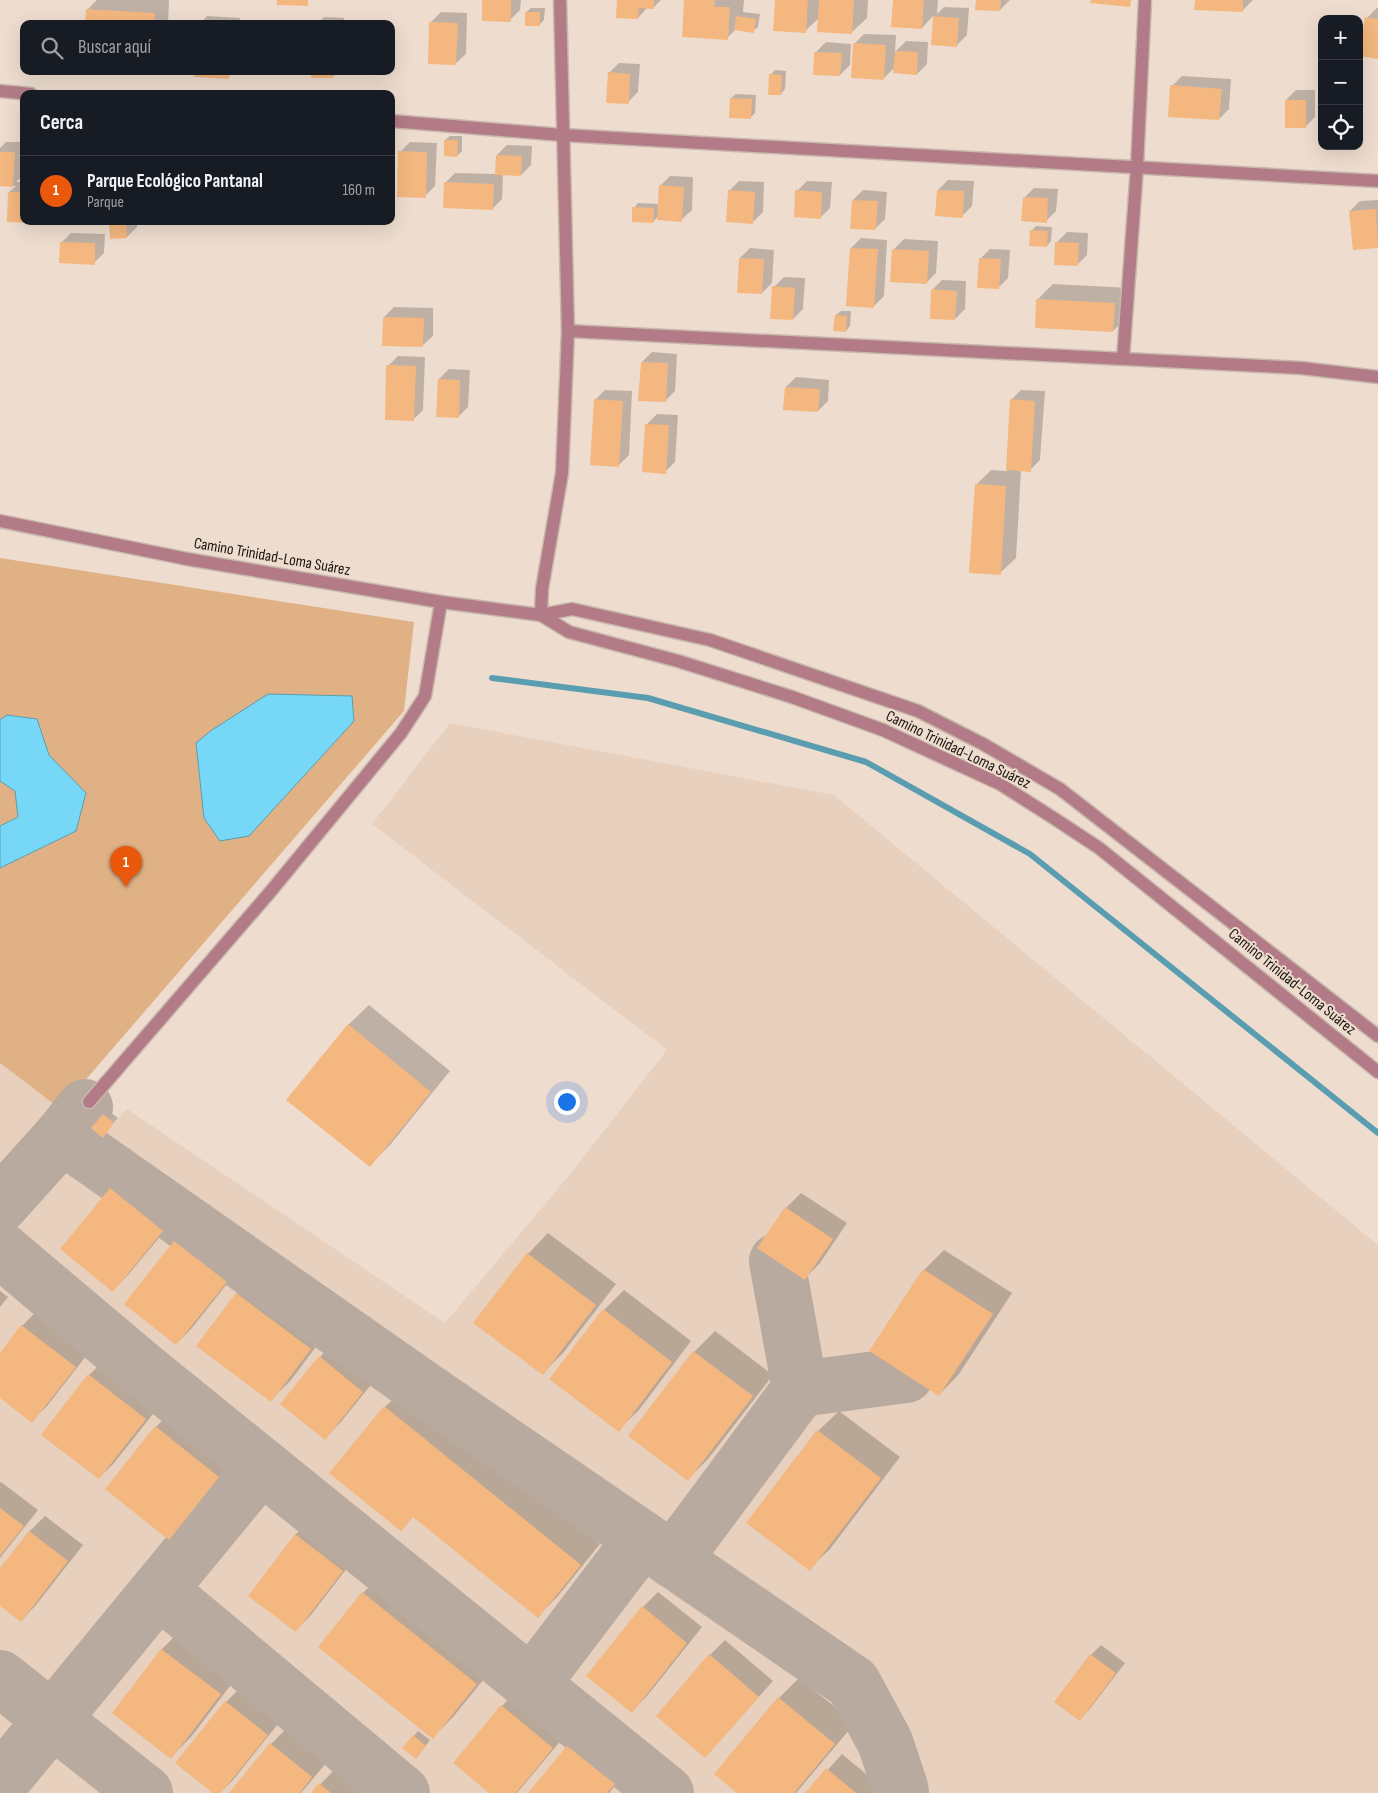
<!DOCTYPE html>
<html lang="es">
<head>
<meta charset="utf-8">
<style>
  :root { --surface:#171b24; --page:#242831; --text:#f1f3f6; --muted:#9ea1a6; --line:#363941; --accent:#ea580c }
  body { margin:0; font-family:"Sofia Sans Condensed",sans-serif; background:var(--page); color:var(--text) }
  .controls { position:absolute; right:15px; top:15px; display:grid; overflow:hidden; border-radius:10px; box-shadow:0 5px 20px #0002 }
  .controls button { width:45px; height:45px; display:grid; place-items:center; padding:0; border:0; border-bottom:1px solid var(--line); background:var(--surface); color:var(--text); font:25px sans-serif }
  .you { position:absolute; left:566px; top:1101px; width:18px; height:18px; margin:-12px; border:4px solid #fff; border-radius:50%; background:#1a73e8; box-shadow:0 0 0 8px #1a73e833 }
  .badge { display:grid; place-items:center; width:32px; height:32px; border-radius:50%; background:var(--accent); color:#fff; font-size:16px; font-weight:700 }
  .pin { position:absolute; translate:-50% -41px; filter:drop-shadow(0 1px 2px #0008) }
  .pin::after { content:''; position:absolute; top:26px; width:18px; height:15px; background:inherit; clip-path:polygon(0 0,100% 0,50% 100%) }
  .list { margin:0; padding:0; list-style:none }
  h2 { display:flex; justify-content:space-between; align-items:center; height:65px; margin:0; padding:0 20px; font-size:21px }
  h2 small { font-size:16px; font-weight:400; color:var(--muted) }
  .list li { display:grid; grid-template-columns:32px 1fr auto; gap:15px; align-items:center; box-sizing:border-box; height:70px; padding:0 20px; border-top:1px solid var(--line) }
  .list b { display:block; font-size:19px; white-space:nowrap }
  .list p { margin:0; font-size:16px; white-space:nowrap; color:var(--muted) }
  .list em { font-size:16px; font-style:normal; color:var(--muted) }
  .icon { flex:none; width:28px; height:28px; fill:none; stroke:currentColor; stroke-width:2; stroke-linecap:round; stroke-linejoin:round }
  .map { position:relative; flex:none; width:1378px; height:1793px; overflow:hidden }
  .search { position:absolute; background:var(--surface); box-shadow:0 5px 20px #0002; left:20px; top:20px; width:375px; height:55px; display:flex; align-items:center; gap:12px; box-sizing:border-box; padding:0 18px; border-radius:10px; color:var(--muted); font-size:19px }
  .panel { position:absolute; background:var(--surface); box-shadow:0 5px 20px #0002; left:20px; top:90px; width:375px; height:135px; border-radius:10px }
  .map>svg:first-child { display:block }
</style>
</head>
<body>
<div class="map">
<svg width="1378" height="1793" viewBox="0 0 1378 1793">
  <rect width="100%" height="100%" fill="#eeddcf"/>
  <!-- built -->
  <path fill="#e7d0bd" d="M450,723L834,795L1378,1245V1793H0V1063L59,1108L76,1091L103,1114L91,1128L102,1137L127,1109L445,1323L567,1178L667,1050L372,824Z"/>
  <!-- green -->
  <path fill="#e1b186" d="M0,558L414,622L404,711L76,1091L59,1108L0,1063Z"/>
  <!-- water -->
  <g fill="#76d8f6" stroke="#5a9db0">
    <path d="M268,694L352,696L354,721L249,836L220,841L204,818L196,743L212,730Z"/>
    <path d="M7,715L37,719L49,755L86,793L76,831L0,868V826L18,817L15,791L0,781V720Z"/>
  </g>
  <!-- shadow -->
  <g fill="#0003">
    <path d="M97,0H169L168,24H86L87,10Z"/>
    <path d="M484,0H521L520,10L510,20Z"/>
    <path d="M618,0H661L653,8L648,7L638,18Z"/>
    <path d="M685,0H744L743,12L760,14L758,27L753,31L736,29L727,38Z"/>
    <path d="M776,0H868L867,18L851,33L820,17L805,31Z"/>
    <path d="M894,0H938L937,14L944,7L969,8L967,35L957,45L932,44L934,15L922,28Z"/>
    <path d="M977,0H1010L1000,10Z"/>
    <path d="M1196,0H1253L1242,11Z"/>
    <path d="M531,8H545L544,20L539,25L526,12Z"/>
    <path d="M1377,8H1378V58L1367,18Z"/>
    <path d="M441,12L467,13L466,54L455,64L431,22Z"/>
    <path d="M207,16L240,18V24H200Z"/>
    <path d="M324,17L344,18V24H318Z"/>
    <path d="M864,34L896,35L895,52L906,41L928,42L927,64L917,74L895,67L884,78L854,44Z"/>
    <path d="M826,42L851,44L850,65L840,75L816,52Z"/>
    <path d="M619,63L640,64L638,92L628,102L609,73Z"/>
    <path d="M775,70L786,71L785,89L781,94L770,75Z"/>
    <path d="M196,71H234L228,77Z"/>
    <path d="M313,71H338L333,77Z"/>
    <path d="M1182,76L1231,79L1229,109L1219,119L1172,86Z"/>
    <path d="M1296,90H1315V117L1305,127L1286,100Z"/>
    <path d="M736,94L756,95L755,113L750,118L731,98Z"/>
    <path d="M450,136H462V151L457,156L445,140Z"/>
    <path d="M6,142H24L23,176L16,182H24V221H8L9,192L16,186L0,185V148Z"/>
    <path d="M410,142L437,143L435,186L425,196L400,152Z"/>
    <path d="M507,145L532,146L531,165L521,175L503,174L502,199L492,209L445,183L455,173L496,174L497,155Z"/>
    <path d="M391,168H394L393,195L391,196Z"/>
    <path d="M670,176L693,177L692,210L681,220L659,215L653,222L634,208L638,203L659,204L660,186Z"/>
    <path d="M948,180L974,181L972,206L962,216L938,190Z"/>
    <path d="M739,181L764,182L763,212L753,222L729,191Z"/>
    <path d="M807,181L832,182L830,208L820,218L797,191Z"/>
    <path d="M1034,188L1058,189L1056,211L1046,221L1024,198Z"/>
    <path d="M863,190L887,192L885,219L875,229L853,200Z"/>
    <path d="M1378,200V246L1354,249L1350,211L1360,201Z"/>
    <path d="M110,221H137V227L127,237Z"/>
    <path d="M1036,226L1052,227L1051,241L1047,246L1031,231Z"/>
    <path d="M1067,232L1088,233L1087,255L1077,265L1057,242Z"/>
    <path d="M71,233L105,234L104,253L94,263L61,243Z"/>
    <path d="M861,238L887,240L884,296L874,306L851,248Z"/>
    <path d="M904,239L938,241L936,273L926,283L894,249Z"/>
    <path d="M750,248L774,250L772,283L762,293L740,258Z"/>
    <path d="M990,249L1010,250L1008,278L998,288L980,259Z"/>
    <path d="M784,277L805,278L803,309L793,319L774,287Z"/>
    <path d="M942,280L966,281L965,309L955,319L932,290Z"/>
    <path d="M1053,284L1130,288L1128,316L1113,331L1036,326L1038,299Z"/>
    <path d="M394,307L433,308V336L422,346L384,317Z"/>
    <path d="M841,311H851L850,326L846,331L836,315Z"/>
    <path d="M652,352L677,354L675,391L665,401L642,362Z"/>
    <path d="M398,356L425,357L423,410L413,420L388,366Z"/>
    <path d="M449,369L470,370L468,407L458,417L439,379Z"/>
    <path d="M796,377L829,380L828,401L818,411L786,387Z"/>
    <path d="M605,390L632,391L629,455L619,465L595,400Z"/>
    <path d="M1021,390L1045,391L1040,460L1030,470H1021L1016,558L1000,573L976,485L991,470L1007,471L1011,400Z"/>
    <path d="M657,414L678,415L675,462L665,472L644,471L647,424Z"/>
    <path d="M369,1005L450,1071L390,1145L370,1165L348,1025Z"/>
    <path d="M108,1110L118,1118L107,1131L104,1115Z"/>
    <path d="M126,1173L178,1215L128,1275L113,1290L62,1248L111,1188Z"/>
    <path d="M801,1193L847,1223L820,1263L805,1278L786,1208Z"/>
    <path d="M190,1226L241,1266L192,1328L176,1344L126,1304L175,1242Z"/>
    <path d="M548,1233L616,1284L563,1353L542,1374L528,1254Z"/>
    <path d="M944,1250L1012,1293L959,1374L939,1395L924,1270Z"/>
    <path d="M257,1274L330,1328L291,1380L271,1400L237,1294Z"/>
    <path d="M624,1290L691,1341L639,1410L618,1430L604,1310Z"/>
    <path d="M0,1291L8,1297L0,1307Z"/>
    <path d="M37,1311L90,1351L47,1406L32,1421L0,1397V1355L22,1326Z"/>
    <path d="M715,1331L773,1375L708,1459L688,1479L630,1436L694,1352Z"/>
    <path d="M335,1342L378,1376L340,1423L324,1438L320,1357Z"/>
    <path d="M105,1360L161,1404L114,1463L99,1478L89,1375Z"/>
    <path d="M405,1387L600,1544L558,1596L538,1616L414,1516L401,1530L385,1407Z"/>
    <path d="M176,1406L239,1456L189,1518L169,1538L106,1489L156,1427Z"/>
    <path d="M839,1411L900,1457L830,1549L809,1569L748,1523L818,1431Z"/>
    <path d="M1,1482L38,1510L0,1558V1483Z"/>
    <path d="M45,1516L83,1545L36,1605L21,1621L0,1604V1570L30,1531Z"/>
    <path d="M311,1520L357,1555L311,1615L296,1630L295,1535Z"/>
    <path d="M383,1573L497,1663L453,1717L433,1737L363,1593Z"/>
    <path d="M658,1592L702,1627L647,1696L632,1711L643,1607Z"/>
    <path d="M182,1629L240,1673L191,1737L171,1757L113,1713L162,1649Z"/>
    <path d="M725,1640L773,1681L705,1757L710,1655Z"/>
    <path d="M1101,1645L1125,1663L1089,1710L1079,1720L1056,1702L1091,1655Z"/>
    <path d="M799,1678L855,1723L796,1793H739L779,1698Z"/>
    <path d="M241,1687L282,1719L233,1780L220,1793H215L226,1702Z"/>
    <path d="M517,1691L568,1732L517,1793H491L502,1706Z"/>
    <path d="M286,1729L327,1762L301,1793H231L271,1744Z"/>
    <path d="M418,1731L430,1740L420,1753L414,1736Z"/>
    <path d="M583,1731L629,1768L609,1793H530L568,1746Z"/>
    <path d="M842,1754L889,1793H807Z"/>
    <path d="M335,1769L364,1793H312Z"/>
    <path d="M636,1787L643,1793H630Z"/>
  </g>
  <g fill="none" stroke-linecap="round" stroke-linejoin="round">
    <!-- stream -->
    <path stroke="#5a9db0" stroke-width="6" d="M492,678L648,698L866,762L1030,854L1378,1133"/>
    <!-- taxiway -->
    <g stroke="#b8aa9e" stroke-width="56">
      <path d="M62,1136L425,1390L853,1683L885,1742L900,1787L901,1793"/>
      <path d="M0,1205L62,1136L85,1107"/>
      <path d="M0,1249L142,1369L666,1793"/>
      <path d="M777,1261L800,1389"/>
      <path d="M673,1560L800,1389L906,1375"/>
      <path d="M159,1590L402,1793"/>
      <path d="M0,1678L145,1793"/>
      <path d="M531,1685L642,1539"/>
      <path d="M4,1778L261,1466"/>
    </g>
  </g>
  <!-- building -->
  <g fill="#f4b77f">
    <path d="M277,0H308V6L277,5Z"/>
    <path d="M482,0H511V22L482,21Z"/>
    <path d="M617,0H654V9L639,8L638,19L616,18Z"/>
    <path d="M684,0H715L714,7H730L728,40L682,37Z"/>
    <path d="M775,0H808L806,33L773,31Z"/>
    <path d="M819,0H854L852,34L817,32Z"/>
    <path d="M893,0H924L922,29L891,27Z"/>
    <path d="M976,0H1001L1000,11L975,10Z"/>
    <path d="M1091,0H1131L1130,7L1090,3Z"/>
    <path d="M1195,0H1243V12L1194,10Z"/>
    <path d="M86,9L155,13L154,24H85Z"/>
    <rect x="525" y="12" width="15" height="14"/>
    <path d="M736,16L756,19L754,33L734,30Z"/>
    <path d="M933,16L959,18L957,47L931,45Z"/>
    <path d="M1365,17L1378,19V59L1359,56Z"/>
    <path d="M429,22L458,23L456,65L428,64Z"/>
    <path d="M853,43L886,45L884,80L851,78Z"/>
    <path d="M895,51L918,52L917,75L893,73Z"/>
    <path d="M814,52L842,53L840,76L813,75Z"/>
    <path d="M194,71H229V79L194,77Z"/>
    <path d="M312,71H333V78H311Z"/>
    <path d="M355,71H370V75L354,74Z"/>
    <path d="M608,72L630,74L629,104L606,103Z"/>
    <path d="M769,74L782,75L781,95H768Z"/>
    <path d="M1170,85L1222,89L1219,120L1168,117Z"/>
    <path d="M730,98L752,99L751,119L729,118Z"/>
    <rect x="1285" y="100" width="21" height="28"/>
    <path d="M444,140H458L457,157L444,156Z"/>
    <path d="M398,151L427,152L426,198L397,197Z"/>
    <path d="M0,152H15L13,187L0,186Z"/>
    <path d="M496,155L522,156L521,176L495,175Z"/>
    <path d="M444,182L494,184L493,210L443,208Z"/>
    <path d="M659,185L684,187L682,222L657,220Z"/>
    <path d="M728,190L755,192L753,224L726,222Z"/>
    <path d="M795,190L822,192L821,219L794,217Z"/>
    <path d="M937,190L964,191L963,218L935,216Z"/>
    <path d="M8,192H24V221H29V223L7,222Z"/>
    <path d="M1023,197L1048,198L1047,223L1021,221Z"/>
    <path d="M852,200L878,201L876,230L850,229Z"/>
    <path d="M632,207L654,208L653,223L632,222Z"/>
    <path d="M1376,209L1378,248L1353,250L1349,211Z"/>
    <path d="M109,221H126L127,238L110,239Z"/>
    <path d="M1030,230L1048,231L1047,247L1029,246Z"/>
    <path d="M60,242L95,243V265L59,263Z"/>
    <path d="M1055,242L1079,243L1078,266L1054,265Z"/>
    <path d="M850,248L878,249L874,308L846,306Z"/>
    <path d="M892,249L929,251L927,284L890,282Z"/>
    <path d="M739,258L764,259L762,294L737,293Z"/>
    <path d="M979,258L1001,259L999,289L977,288Z"/>
    <path d="M772,286L795,288L793,320L770,319Z"/>
    <path d="M931,289L957,291L955,320L930,319Z"/>
    <path d="M1036,299L1115,303L1113,332L1035,328Z"/>
    <path d="M835,315L847,316L846,332L833,331Z"/>
    <path d="M383,317L424,318L423,347L382,346Z"/>
    <path d="M641,362L668,363L666,402L638,401Z"/>
    <path d="M386,365L416,366L414,421L385,420Z"/>
    <path d="M438,379L460,380L459,418L436,417Z"/>
    <path d="M785,387L820,389L818,412L783,410Z"/>
    <path d="M594,399L623,401L619,467L590,465Z"/>
    <path d="M1010,399L1035,401L1031,472L1006,470Z"/>
    <path d="M645,424L669,425L666,474L642,472Z"/>
    <path d="M975,484L1006,486L1001,575L969,573Z"/>
    <path d="M348,1024L431,1092L370,1167L286,1100Z"/>
    <path d="M103,1114L114,1123L103,1138L91,1128Z"/>
    <path d="M110,1188L163,1231L113,1292L60,1249Z"/>
    <path d="M785,1207L833,1239L805,1280L757,1248Z"/>
    <path d="M174,1241L227,1282L176,1345L124,1304Z"/>
    <path d="M527,1253L596,1305L543,1375L473,1323Z"/>
    <path d="M923,1269L993,1314L939,1396L869,1351Z"/>
    <path d="M236,1293L311,1349L271,1402L196,1346Z"/>
    <path d="M603,1309L672,1362L619,1432L549,1379Z"/>
    <path d="M21,1325L76,1367L32,1423L0,1398V1353Z"/>
    <path d="M693,1351L753,1396L688,1481L628,1436Z"/>
    <path d="M319,1356L363,1392L325,1440L280,1404Z"/>
    <path d="M88,1374L146,1419L99,1479L41,1435Z"/>
    <path d="M384,1406L581,1565L538,1618L413,1517L401,1531L329,1473Z"/>
    <path d="M155,1426L219,1477L169,1540L105,1489Z"/>
    <path d="M817,1430L881,1478L810,1571L746,1523Z"/>
    <path d="M0,1508L24,1526L0,1556Z"/>
    <path d="M29,1531L68,1561L21,1622L0,1606V1568Z"/>
    <path d="M295,1534L343,1571L296,1632L248,1596Z"/>
    <path d="M362,1592L477,1684L433,1739L318,1647Z"/>
    <path d="M642,1606L687,1643L632,1713L586,1676Z"/>
    <path d="M161,1649L221,1694L171,1759L112,1713Z"/>
    <path d="M709,1654L759,1697L705,1758L656,1716Z"/>
    <path d="M1090,1654L1116,1673L1080,1721L1054,1702Z"/>
    <path d="M778,1697L835,1744L794,1793H737L714,1774Z"/>
    <path d="M225,1701L268,1735L221,1793H213L175,1763Z"/>
    <path d="M501,1705L553,1748L516,1793H489L453,1763Z"/>
    <path d="M413,1735L426,1746L416,1759L402,1748Z"/>
    <path d="M270,1743L312,1777L300,1793H229Z"/>
    <path d="M567,1746L615,1784L607,1793H528Z"/>
    <path d="M826,1768L856,1793H805Z"/>
    <path d="M319,1783L331,1793H311Z"/>
  </g>
  <g fill="none" stroke-linecap="round" stroke-linejoin="round">
    <!-- minor casing -->
    <g stroke="#c8b9ac" stroke-width="15">
      <g id="minor">
        <path d="M0,91L31,94"/>
        <path d="M391,121L562,135L1378,181"/>
        <path d="M568,331L1301,368L1378,377"/>
        <path d="M1123,359L1137,167L1145,0"/>
        <path d="M0,521L187,559L441,602L541,615L572,609L710,640L918,711L983,744L1060,789L1378,1036"/>
        <path d="M541,615L569,632L678,661L792,697L883,730L1000,784L1055,819L1099,848L1378,1072"/>
        <path d="M541,615L542,589L562,473L568,331L560,0"/>
        <path d="M89,1102L271,891L401,733L425,696L441,602"/>
      </g>
    </g>
    <!-- minor -->
    <use href="#minor" stroke="#b37b88" stroke-width="12"/>
  </g>
  <g text-anchor="middle" dominant-baseline="central" stroke-width="4" stroke-linejoin="round" paint-order="stroke">
    <!-- street labels -->
    <g font-size="16" fill="#19130e" stroke="#eeddcf">
      <text transform="translate(272 557) rotate(10)">Camino Trinidad-Loma Suárez</text>
      <text transform="translate(958 750) rotate(26)">Camino Trinidad-Loma Suárez</text>
      <text transform="translate(1292 982) rotate(39)">Camino Trinidad-Loma Suárez</text>
    </g>
  </g>
</svg>
<div class="controls">
<button>+</button>
<button>−</button>
<button><svg class="icon" aria-label="locate" viewBox="0 0 24 24"><circle cx="12" cy="12" r="6"/><path d="M12 2v4M12 18v4M2 12h4M18 12h4"/></svg></button>
</div>
<div class="you"></div>
<div class="pin badge" style="left:126px;top:887px">1</div>
<div class="search"><svg class="icon" aria-label="search" viewBox="0 0 24 24"><circle cx="10" cy="10" r="6"/><path d="M15 15l6 6"/></svg>Buscar aquí</div>
<section class="panel">
<h2>Cerca<small></small></h2>
<ul class="list">
<li><span class="badge">1</span><div><b>Parque Ecológico Pantanal</b><p>Parque</p></div><em>160 m</em></li>
</ul>
</section>
</div>
</body>
</html>
